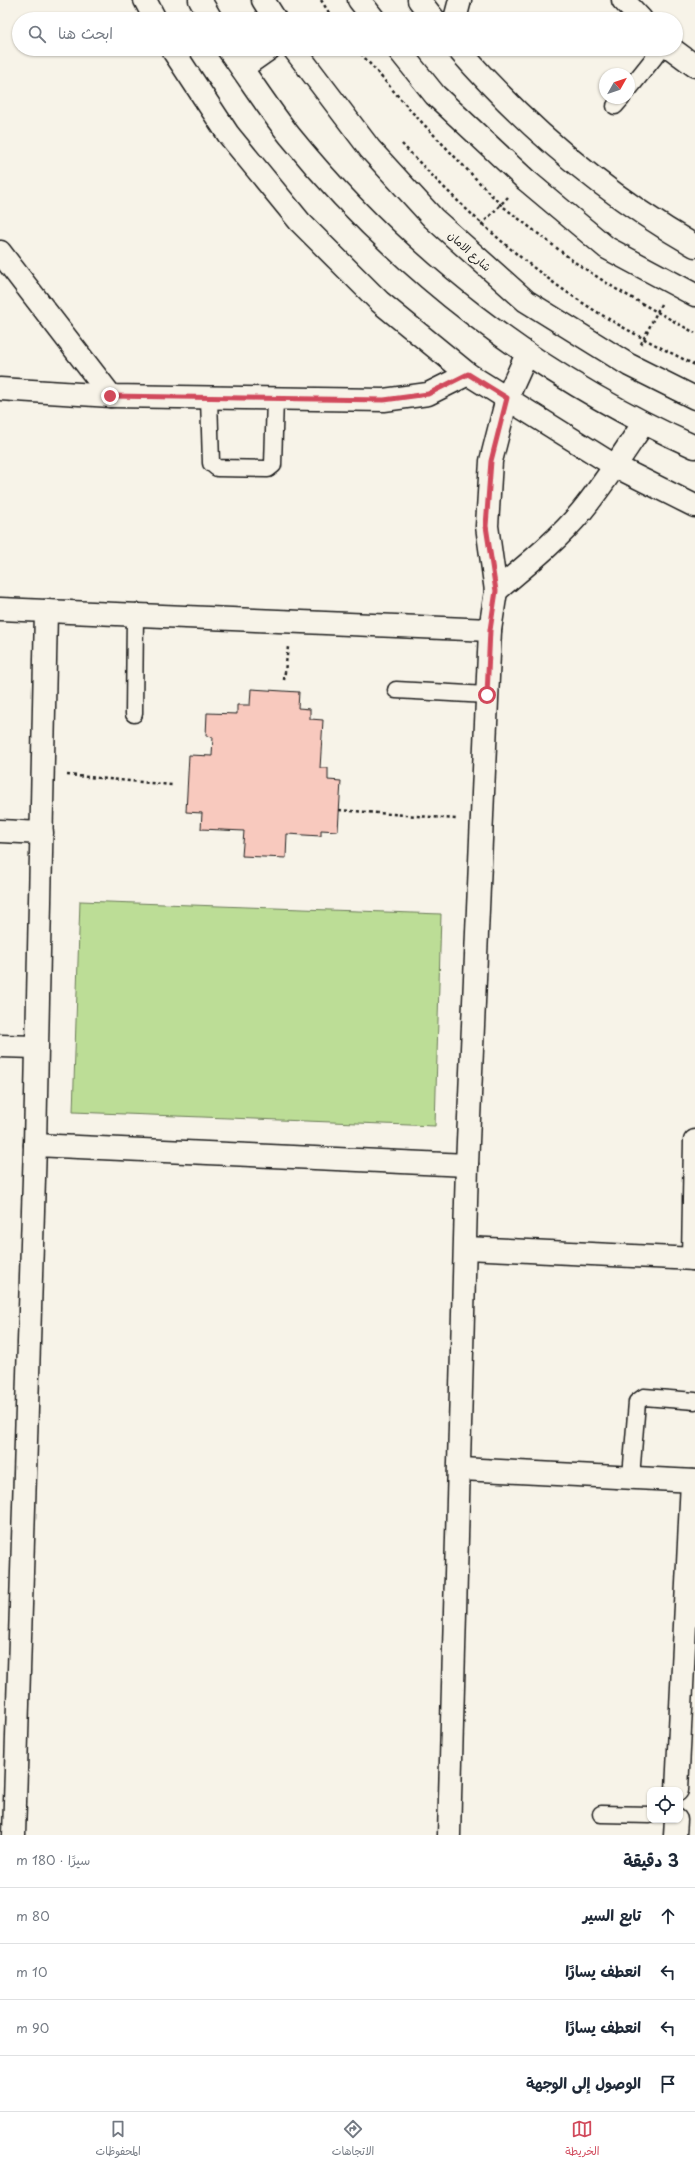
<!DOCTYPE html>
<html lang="ar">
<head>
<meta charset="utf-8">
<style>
  :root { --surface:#fff; --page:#f2f2f3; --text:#1f2937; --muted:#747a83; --line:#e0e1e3; --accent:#d1495b }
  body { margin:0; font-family:"Playpen Sans","Playpen Sans Arabic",sans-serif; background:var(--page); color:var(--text); direction:rtl }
  .controls { position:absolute; right:12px; bottom:12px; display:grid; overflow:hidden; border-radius:8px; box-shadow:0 1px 3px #0004 }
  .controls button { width:36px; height:36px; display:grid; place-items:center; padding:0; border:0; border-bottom:1px solid var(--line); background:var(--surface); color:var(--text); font:20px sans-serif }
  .compass { position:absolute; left:599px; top:68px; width:36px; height:36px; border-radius:50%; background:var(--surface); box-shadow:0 1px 3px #0004; rotate:50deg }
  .stop { position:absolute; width:12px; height:12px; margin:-9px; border:3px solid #d1495b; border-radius:50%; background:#fff }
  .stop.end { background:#d1495b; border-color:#fff; box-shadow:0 1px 4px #0008 }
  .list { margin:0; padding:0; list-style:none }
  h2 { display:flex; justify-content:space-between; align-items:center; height:52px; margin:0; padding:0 16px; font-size:17px }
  h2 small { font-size:13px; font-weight:400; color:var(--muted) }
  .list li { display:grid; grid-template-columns:26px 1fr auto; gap:12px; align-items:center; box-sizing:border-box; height:56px; padding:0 16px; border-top:1px solid var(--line) }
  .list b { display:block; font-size:15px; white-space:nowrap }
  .list em { font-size:13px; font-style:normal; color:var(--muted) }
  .icon { flex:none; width:22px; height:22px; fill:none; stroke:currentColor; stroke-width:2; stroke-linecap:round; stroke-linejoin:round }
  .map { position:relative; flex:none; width:695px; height:1835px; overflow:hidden; direction:ltr }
  .search { position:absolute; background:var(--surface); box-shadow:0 1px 3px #0004; left:12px; right:12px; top:12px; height:44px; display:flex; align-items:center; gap:10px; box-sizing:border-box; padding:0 14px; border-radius:22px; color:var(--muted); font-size:15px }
  .sheet { height:276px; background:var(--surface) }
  nav { display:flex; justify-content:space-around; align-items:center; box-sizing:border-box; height:56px; border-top:1px solid var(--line); background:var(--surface); font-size:11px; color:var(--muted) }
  nav a { display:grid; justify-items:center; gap:2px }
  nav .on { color:var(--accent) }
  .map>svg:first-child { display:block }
</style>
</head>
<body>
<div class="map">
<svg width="695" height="1835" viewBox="0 0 695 1835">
  <rect width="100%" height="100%" fill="#f7f3e8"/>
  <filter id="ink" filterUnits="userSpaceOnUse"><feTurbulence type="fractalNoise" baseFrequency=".025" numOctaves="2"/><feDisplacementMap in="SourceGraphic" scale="8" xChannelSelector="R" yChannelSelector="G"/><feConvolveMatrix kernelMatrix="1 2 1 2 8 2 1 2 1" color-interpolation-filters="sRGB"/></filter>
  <g filter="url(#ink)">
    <!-- green -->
    <path fill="#bcdd96" stroke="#6c7c59" d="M80,901L441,914L435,1126L73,1112Z"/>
    <!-- building -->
    <path fill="#f8c9be" stroke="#1c1c1c" d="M251,689L299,692L298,708L310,709V719L323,720L320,768H328V780L341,781L338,831L321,830V836L287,834L286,858L242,856L244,831L201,829L202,813L186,812L189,755L212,756L213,737L206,736L207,713L237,714V705H250Z"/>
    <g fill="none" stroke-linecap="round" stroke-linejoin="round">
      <!-- service casing -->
      <g stroke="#1c1c1c" stroke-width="19">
        <g id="service">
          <path d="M629,89L661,49"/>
          <path d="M615,106L622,98"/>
          <path d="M209,398L211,463L217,468L268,469L273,465L275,398"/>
          <path d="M396,690L487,695"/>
          <path d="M134,714L135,614"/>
          <path d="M631,1477L637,1402L644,1397L695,1401"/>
          <path d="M601,1814L650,1815"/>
        </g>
      </g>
      <!-- minor casing -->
      <g stroke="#1c1c1c" stroke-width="25">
        <g id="minor">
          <path d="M145,0L155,19"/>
          <path d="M200,0L211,19"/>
          <path d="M419,0L434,19"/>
          <path d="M623,0L641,19"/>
          <path d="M455,19L460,0"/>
          <path d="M172,49L228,134L300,222L380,302L468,374L615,466L695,506"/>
          <path d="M228,49C249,78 268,108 290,136C398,269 538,377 695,447"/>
          <path d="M458,49C526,127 605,194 695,246"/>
          <path d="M672,49L695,66"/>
          <path d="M0,252L111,396"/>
          <path d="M0,389L111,396L384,400L428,394L468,374"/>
          <path d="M496,591C525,566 556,542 581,512C604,484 623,454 643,424"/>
          <path d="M0,609L490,630"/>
          <path d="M0,831L42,833"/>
          <path d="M0,1046L36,1047"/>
          <path d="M35,1145L467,1165"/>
          <path d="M466,1248L695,1259"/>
          <path d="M693,1259L695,1141"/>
          <path d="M461,1469L695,1481"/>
          <path d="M677,1790L692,1481"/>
          <path d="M14,1835L35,1145L46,611"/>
          <path d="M449,1835L467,1165L490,630L496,591L487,526L491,461L507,398L527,354"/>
          <path d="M675,1835L676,1820"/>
        </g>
      </g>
      <!-- tertiary casing -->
      <g stroke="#1c1c1c" stroke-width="25">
        <g id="tertiary">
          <path d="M263,0L275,19"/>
          <path d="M359,0L374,19"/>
          <path d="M294,49L370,149L433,218L526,301L629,365L695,398"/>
          <path d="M398,49L435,95L526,180L607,248L695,295"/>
          <path d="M242,68L269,49"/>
        </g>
      </g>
      <!-- path -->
      <g stroke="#1c1c1c" stroke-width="2.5" stroke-dasharray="3 3" stroke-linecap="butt">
        <path d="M321,0L333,19"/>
        <path d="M357,49L411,111L501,205L576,263L616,289L695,333"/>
        <path d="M402,144C462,208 526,269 602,315C632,333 663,349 695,365"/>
        <path d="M481,225L508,197"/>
        <path d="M641,344L661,304"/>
        <path d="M284,680L288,647"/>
        <path d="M67,775L172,785"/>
        <path d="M339,810L457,819"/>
      </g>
      <!-- service -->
      <use href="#service" stroke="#f7f3e8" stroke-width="16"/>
      <!-- minor -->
      <use href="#minor" stroke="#f7f3e8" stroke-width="22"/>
      <!-- tertiary -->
      <use href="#tertiary" stroke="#f7f3e8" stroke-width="22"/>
    </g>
  </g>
  <g fill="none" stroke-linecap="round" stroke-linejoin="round" filter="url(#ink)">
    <!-- route -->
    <path stroke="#d1495b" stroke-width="5" d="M110,396L384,400L428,394L468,374L507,398L491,461L486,526L496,591L490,630L487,695"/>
  </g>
  <g text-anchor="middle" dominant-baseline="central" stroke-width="3" stroke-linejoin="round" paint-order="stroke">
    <!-- street labels -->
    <g font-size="11" fill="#1c1c1c" stroke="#f7f3e8">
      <text transform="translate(470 251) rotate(42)">شارع الامان</text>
    </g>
  </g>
</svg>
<div class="controls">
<button><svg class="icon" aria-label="locate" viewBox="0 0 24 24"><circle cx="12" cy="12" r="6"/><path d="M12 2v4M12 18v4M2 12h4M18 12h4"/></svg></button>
</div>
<svg class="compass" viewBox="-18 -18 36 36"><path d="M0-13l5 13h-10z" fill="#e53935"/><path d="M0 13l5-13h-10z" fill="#747a83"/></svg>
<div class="stop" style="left:487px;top:695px"></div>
<div class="stop end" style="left:110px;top:396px"></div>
<div class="search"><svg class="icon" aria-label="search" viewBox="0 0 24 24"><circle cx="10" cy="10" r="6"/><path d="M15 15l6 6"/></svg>ابحث هنا</div>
</div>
<section class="sheet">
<h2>3 دقيقة<small>سيرًا · 180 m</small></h2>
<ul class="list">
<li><svg class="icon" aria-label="ahead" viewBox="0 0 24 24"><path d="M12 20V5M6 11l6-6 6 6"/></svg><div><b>تابع السير</b></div><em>80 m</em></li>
<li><svg class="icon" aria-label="left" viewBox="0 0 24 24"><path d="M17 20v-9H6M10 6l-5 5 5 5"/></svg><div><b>انعطف يسارًا</b></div><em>10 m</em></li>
<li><svg class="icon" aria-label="left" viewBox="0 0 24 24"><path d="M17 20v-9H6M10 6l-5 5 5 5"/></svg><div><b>انعطف يسارًا</b></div><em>90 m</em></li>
<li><svg class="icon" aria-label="arrive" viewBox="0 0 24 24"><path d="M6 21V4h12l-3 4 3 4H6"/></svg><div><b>الوصول إلى الوجهة</b></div></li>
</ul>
</section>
<nav>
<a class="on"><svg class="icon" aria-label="map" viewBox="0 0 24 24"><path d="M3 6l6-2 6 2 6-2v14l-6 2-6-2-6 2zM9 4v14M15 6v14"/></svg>الخريطة</a>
<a><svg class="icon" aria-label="directions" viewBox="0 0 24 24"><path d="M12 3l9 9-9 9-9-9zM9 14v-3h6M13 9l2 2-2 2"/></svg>الاتجاهات</a>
<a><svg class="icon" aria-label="saved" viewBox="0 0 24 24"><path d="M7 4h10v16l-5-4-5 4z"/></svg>المحفوظات</a>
</nav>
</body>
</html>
